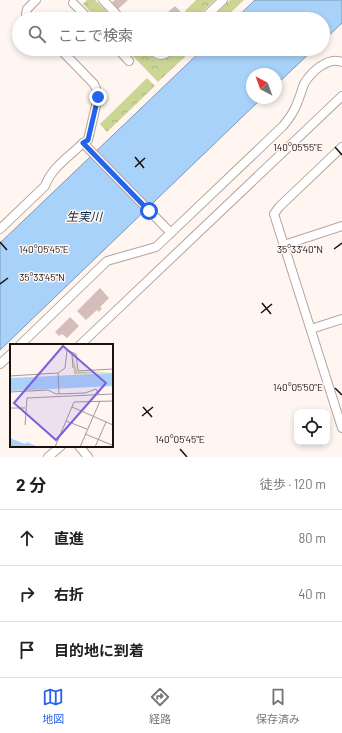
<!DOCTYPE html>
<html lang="ja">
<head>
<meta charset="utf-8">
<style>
  :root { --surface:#fff; --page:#f6f6f6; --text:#202124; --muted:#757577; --line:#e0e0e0; --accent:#2563eb }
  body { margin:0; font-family:Barlow,"Noto Sans JP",sans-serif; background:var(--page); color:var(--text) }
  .controls { position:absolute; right:12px; bottom:12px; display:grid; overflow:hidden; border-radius:8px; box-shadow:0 2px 6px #0003 }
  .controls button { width:36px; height:36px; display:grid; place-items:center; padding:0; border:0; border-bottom:1px solid var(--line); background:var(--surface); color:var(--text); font:20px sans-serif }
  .compass { position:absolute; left:246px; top:68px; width:36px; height:36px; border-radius:50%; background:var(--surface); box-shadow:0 2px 6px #0003; rotate:319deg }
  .stop { position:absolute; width:12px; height:12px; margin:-9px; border:3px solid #2563eb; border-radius:50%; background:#fff }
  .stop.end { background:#2563eb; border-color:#fff; box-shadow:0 1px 4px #0008 }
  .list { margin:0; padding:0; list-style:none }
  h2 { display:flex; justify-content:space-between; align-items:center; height:52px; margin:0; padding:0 16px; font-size:17px }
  h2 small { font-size:13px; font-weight:400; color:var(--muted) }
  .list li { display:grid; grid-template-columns:26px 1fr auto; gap:12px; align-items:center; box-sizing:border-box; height:56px; padding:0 16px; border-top:1px solid var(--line) }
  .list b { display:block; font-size:15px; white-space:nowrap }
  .list em { font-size:13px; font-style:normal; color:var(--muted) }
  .icon { flex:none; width:22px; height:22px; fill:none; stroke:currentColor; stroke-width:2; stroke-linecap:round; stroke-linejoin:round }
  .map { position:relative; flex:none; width:342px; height:457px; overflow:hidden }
  .search { position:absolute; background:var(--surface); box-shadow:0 2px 6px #0003; left:12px; right:12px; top:12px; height:44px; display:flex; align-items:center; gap:10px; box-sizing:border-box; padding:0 14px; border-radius:22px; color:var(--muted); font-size:15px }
  .sheet { height:220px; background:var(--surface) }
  nav { display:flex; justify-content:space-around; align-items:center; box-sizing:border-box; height:56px; border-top:1px solid var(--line); background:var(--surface); font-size:11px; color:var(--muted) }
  nav a { display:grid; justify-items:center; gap:2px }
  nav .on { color:var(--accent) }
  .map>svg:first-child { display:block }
</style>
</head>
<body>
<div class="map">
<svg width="342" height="457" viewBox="0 0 342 457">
  <defs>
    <pattern id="forest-crowns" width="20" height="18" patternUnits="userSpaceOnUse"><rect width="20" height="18" fill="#cdd595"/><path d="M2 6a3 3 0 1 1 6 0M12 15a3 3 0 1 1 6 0" fill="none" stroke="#afb67f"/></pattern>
  </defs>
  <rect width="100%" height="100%" fill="#fff6f2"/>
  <!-- forest -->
  <g fill="url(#forest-crowns)">
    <path d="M87,0H95L114,19H97L83,4Z"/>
    <path d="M196,0H215L195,19H193L185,11Z"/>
    <path d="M230,0H244L224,19H210Z"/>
    <path d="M126,49H143C157,64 163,63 178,49H193L158,82Z"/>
    <path d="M147,78L155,86L107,132L100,124Z"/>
  </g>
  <!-- water -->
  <g fill="#a8d2f9" stroke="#7d98b2">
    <path d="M255,0H342V23L323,41V19H235Z"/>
    <path d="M203,49H314L276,85V74H252V98H262L0,350V243Z"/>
  </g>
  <!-- building -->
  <g fill="#d4bdba">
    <path d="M115,0H128L118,9L112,2Z"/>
    <path d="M175,6L181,12L174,19L168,12Z"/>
    <path d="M100,288L109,298L100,307L102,308L99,312L97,310L86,320L77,311Z"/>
    <path d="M70,317L79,326L67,338L62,334L59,336L55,332Z"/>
  </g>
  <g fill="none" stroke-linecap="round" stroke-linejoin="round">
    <!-- minor casing -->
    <g stroke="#b7a39a" stroke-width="10">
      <g id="minor">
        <path d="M103,0L121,19"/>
        <path d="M73,3L89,19"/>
        <path d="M31,19L26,14L27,9L36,0"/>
        <path d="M203,19L223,0"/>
        <path d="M60,49L94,84L97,91L98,97L88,140L83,143"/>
        <path d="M118,49L129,61"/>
        <path d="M150,49C158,57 164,57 172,49"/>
        <path d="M342,147L279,207L274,214L342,428"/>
        <path d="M0,229L45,186C51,168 70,156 83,143L171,233"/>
        <path d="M284,245L342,226"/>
        <path d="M311,329L342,319"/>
        <path d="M20,345L107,261L156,247L283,126C288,120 292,115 295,108C299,100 301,92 304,84C311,72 328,56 342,62"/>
        <path d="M80,345L342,96"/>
        <path d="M0,364L11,354"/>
        <path d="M79,446L88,457"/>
        <path d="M48,457L61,446"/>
      </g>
    </g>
    <!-- minor -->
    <use href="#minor" stroke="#fff" stroke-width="8"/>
  </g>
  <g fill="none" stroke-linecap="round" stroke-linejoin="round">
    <!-- route -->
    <path stroke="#2563eb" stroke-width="5" d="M98,97L88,140L83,143L149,211"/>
  </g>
  <!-- ticks -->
  <path fill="none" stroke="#18110e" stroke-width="1.5" d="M335,147L342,155M135,157L144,168M135,167L145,158M0,242L7,250M334,249L342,243M0,284L8,278M262,303L271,314M261,313L272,304M335,388L342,395M143,407L152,417M142,416L153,407M180,449L187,457"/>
  <g text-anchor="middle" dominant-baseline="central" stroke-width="3" stroke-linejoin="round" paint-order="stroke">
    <!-- water labels -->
    <g font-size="12" font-style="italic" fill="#0d2b45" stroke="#fff6f2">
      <text x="84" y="216">生実川</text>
    </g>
  </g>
  <!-- overview -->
  <g transform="translate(10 344)">
    <rect width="103" height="103" fill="#fff6f2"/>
    <path d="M63,12L67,28H103L64,30Z" fill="#cdd595"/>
    <path d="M103,29V42L0,47V34ZM0,94L15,100L17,98L28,103H0Z" fill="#a8d2f9"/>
    <path fill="none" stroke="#a39a97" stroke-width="1" d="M62,11L63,24M48,29L55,24L57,6L66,10L68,27L103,25M0,32L48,29L49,50M0,48L38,46L46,50L75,49L86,45L89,51M62,63L103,81M0,64H15M56,77L77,85M15,81L17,54L103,50M75,90L102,101M45,103L64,58L103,57M70,103L90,57M85,103L96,78"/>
    <path fill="#815fda" fill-opacity="0.15" stroke="#815fda" stroke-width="2" d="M53,2L96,39L46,96L4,59Z"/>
    <rect width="103" height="103" fill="none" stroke="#18110e" stroke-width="2"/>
  </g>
  <g font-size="10" text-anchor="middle" fill="#18110e" stroke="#fff6f2" stroke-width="3" stroke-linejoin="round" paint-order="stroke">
    <text x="298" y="151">140°05'55"E</text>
    <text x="300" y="253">35°33'40"N</text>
    <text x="44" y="253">140°05'45"E</text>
    <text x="42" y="281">35°33'45"N</text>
    <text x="298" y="391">140°05'50"E</text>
    <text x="180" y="443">140°05'45"E</text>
  </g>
</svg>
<div class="controls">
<button><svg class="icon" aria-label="locate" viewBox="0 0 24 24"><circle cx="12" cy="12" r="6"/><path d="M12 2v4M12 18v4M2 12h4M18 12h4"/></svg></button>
</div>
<svg class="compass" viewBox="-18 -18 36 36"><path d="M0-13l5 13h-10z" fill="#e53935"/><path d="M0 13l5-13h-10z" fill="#757577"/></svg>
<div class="stop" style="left:149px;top:211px"></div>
<div class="stop end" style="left:98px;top:97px"></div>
<div class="search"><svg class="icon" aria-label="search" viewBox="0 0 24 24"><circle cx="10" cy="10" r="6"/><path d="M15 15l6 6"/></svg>ここで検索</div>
</div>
<section class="sheet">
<h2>2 分<small>徒歩 · 120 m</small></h2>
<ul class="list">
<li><svg class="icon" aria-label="ahead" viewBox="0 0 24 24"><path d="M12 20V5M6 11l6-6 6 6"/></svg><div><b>直進</b></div><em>80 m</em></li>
<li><svg class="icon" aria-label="right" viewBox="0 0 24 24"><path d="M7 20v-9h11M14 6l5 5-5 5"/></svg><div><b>右折</b></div><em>40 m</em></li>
<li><svg class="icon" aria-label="arrive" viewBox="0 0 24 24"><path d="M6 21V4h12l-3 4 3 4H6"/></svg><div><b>目的地に到着</b></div></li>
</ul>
</section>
<nav>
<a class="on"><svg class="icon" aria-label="map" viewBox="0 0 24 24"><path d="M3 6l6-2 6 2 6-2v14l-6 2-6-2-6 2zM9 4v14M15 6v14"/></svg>地図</a>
<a><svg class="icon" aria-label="directions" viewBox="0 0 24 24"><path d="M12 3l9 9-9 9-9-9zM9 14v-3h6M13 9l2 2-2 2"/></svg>経路</a>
<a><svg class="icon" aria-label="saved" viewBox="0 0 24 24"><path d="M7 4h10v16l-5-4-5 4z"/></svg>保存済み</a>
</nav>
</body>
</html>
